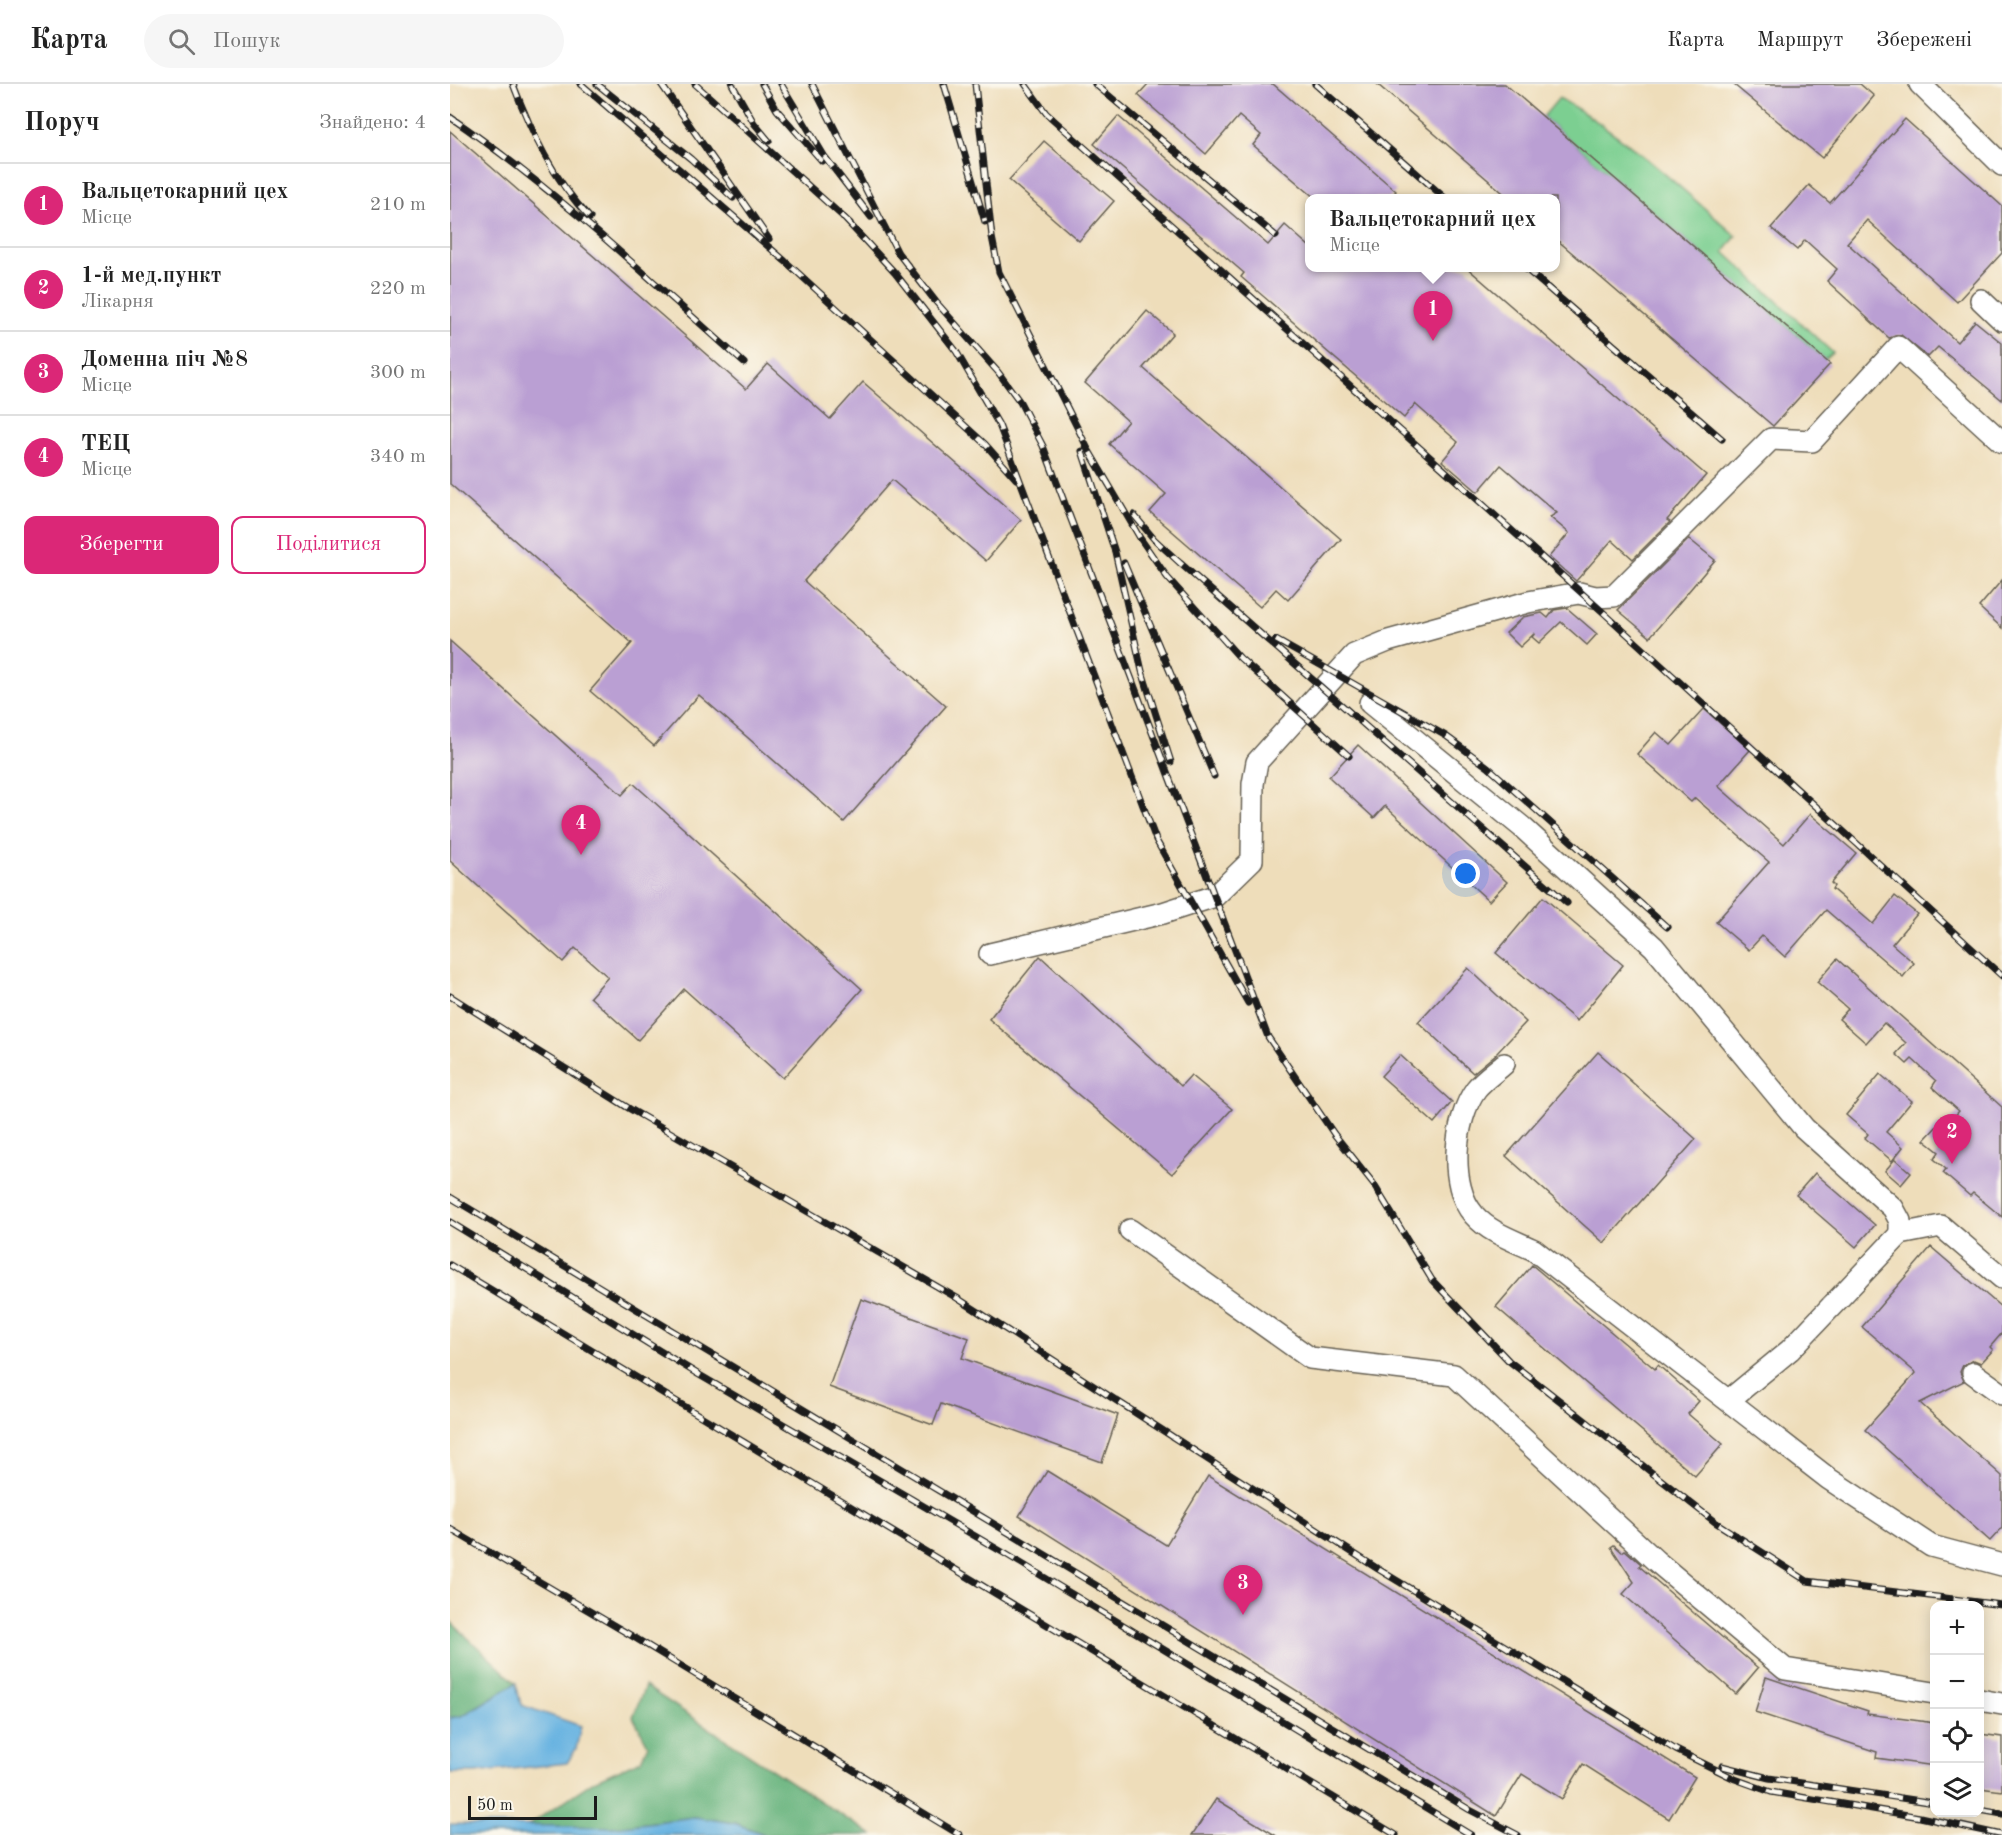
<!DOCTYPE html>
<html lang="uk">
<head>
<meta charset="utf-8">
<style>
  :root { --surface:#fff; --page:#f6f6f6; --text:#222; --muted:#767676; --line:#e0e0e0; --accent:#db2777 }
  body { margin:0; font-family:"Old Standard TT",serif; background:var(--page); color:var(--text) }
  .controls { position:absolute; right:18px; bottom:18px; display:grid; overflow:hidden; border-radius:12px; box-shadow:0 3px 15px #0003 }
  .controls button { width:54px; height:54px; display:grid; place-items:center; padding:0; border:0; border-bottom:2px solid var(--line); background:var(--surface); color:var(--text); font:30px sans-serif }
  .scale { position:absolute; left:18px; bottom:15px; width:129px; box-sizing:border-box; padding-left:6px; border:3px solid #1c1c1c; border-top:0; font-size:16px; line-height:21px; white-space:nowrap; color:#1c1c1c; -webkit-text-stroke:4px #fbf7ec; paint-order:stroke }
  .you { position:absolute; left:1016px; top:790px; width:21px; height:21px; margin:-15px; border:4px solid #fff; border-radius:50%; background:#1a73e8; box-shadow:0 0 0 9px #1a73e833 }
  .badge { display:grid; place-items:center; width:39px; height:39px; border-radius:50%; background:var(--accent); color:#fff; font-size:20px; font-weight:700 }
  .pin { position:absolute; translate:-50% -50px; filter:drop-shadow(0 2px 3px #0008) }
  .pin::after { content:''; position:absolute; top:32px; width:21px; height:18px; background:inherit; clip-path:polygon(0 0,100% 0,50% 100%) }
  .popup { position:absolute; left:855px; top:110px; width:255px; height:78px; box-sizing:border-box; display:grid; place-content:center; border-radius:12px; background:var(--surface); filter:drop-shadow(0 2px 4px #0005); font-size:20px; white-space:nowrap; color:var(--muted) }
  .popup b { font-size:22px; color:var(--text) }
  .popup::after { content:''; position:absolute; left:50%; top:100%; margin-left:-12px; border:12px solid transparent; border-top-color:var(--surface) }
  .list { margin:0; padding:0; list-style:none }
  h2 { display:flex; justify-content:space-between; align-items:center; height:78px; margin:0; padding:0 24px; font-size:26px }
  h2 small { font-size:20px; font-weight:400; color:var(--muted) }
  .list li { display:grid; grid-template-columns:39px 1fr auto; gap:18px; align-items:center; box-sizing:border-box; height:84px; padding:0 24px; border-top:2px solid var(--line) }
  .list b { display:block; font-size:22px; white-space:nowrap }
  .list p { margin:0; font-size:20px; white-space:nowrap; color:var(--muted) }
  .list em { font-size:20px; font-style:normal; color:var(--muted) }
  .actions { display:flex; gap:12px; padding:18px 24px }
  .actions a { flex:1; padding:14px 0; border:2px solid var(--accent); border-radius:12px; text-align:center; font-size:21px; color:var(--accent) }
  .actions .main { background:var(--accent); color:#fff }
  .icon { flex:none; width:33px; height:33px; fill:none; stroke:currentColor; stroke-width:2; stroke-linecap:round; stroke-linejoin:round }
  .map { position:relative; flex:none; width:1552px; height:1751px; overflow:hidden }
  header { display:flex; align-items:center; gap:36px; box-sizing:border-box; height:84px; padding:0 30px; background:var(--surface); border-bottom:2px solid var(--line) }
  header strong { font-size:28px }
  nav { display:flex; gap:33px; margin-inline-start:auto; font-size:21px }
  .search { width:420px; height:54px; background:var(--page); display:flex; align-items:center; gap:15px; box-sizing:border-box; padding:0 21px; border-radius:33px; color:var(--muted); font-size:22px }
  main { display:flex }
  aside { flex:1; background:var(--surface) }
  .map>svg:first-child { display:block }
</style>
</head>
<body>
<header>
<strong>Карта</strong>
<div class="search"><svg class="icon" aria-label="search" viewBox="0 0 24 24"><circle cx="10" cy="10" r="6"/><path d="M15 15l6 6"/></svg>Пошук</div>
<nav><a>Карта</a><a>Маршрут</a><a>Збережені</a></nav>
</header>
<main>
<aside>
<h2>Поруч<small>Знайдено: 4</small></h2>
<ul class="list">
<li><span class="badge">1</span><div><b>Вальцетокарний цех</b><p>Місце</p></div><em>210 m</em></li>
<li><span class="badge">2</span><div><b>1-й мед.пункт</b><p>Лікарня</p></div><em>220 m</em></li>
<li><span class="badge">3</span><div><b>Доменна піч №8</b><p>Місце</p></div><em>300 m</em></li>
<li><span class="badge">4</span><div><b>ТЕЦ</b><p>Місце</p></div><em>340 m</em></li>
</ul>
<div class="actions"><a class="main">Зберегти</a><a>Поділитися</a></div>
</aside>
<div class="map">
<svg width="1552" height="1751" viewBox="0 0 1552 1751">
  <rect width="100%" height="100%" fill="#fbf7ec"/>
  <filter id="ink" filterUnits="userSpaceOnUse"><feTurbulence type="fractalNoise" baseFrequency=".0167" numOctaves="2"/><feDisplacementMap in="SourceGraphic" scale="12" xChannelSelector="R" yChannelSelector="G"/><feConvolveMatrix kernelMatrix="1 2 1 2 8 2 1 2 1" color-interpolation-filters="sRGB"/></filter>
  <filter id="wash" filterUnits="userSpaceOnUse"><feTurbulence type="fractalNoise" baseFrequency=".008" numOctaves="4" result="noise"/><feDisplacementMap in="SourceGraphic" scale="24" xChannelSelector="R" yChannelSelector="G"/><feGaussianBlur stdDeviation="1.35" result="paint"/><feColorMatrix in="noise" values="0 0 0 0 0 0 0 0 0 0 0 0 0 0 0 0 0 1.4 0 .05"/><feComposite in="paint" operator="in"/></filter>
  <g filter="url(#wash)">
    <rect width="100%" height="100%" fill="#eeddba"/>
    <!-- green -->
    <path fill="#7ccf91" stroke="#4c7656" stroke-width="1.5" d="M1109,14C1175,51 1229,102 1286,152L1274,168L1383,269L1375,276L1093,33Z"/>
    <!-- forest -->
    <g fill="#65b27b" stroke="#40674c" stroke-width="1.5">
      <path d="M0,1537L66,1599L12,1632L0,1634Z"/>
      <path d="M195,1602L397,1735L423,1751H316L284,1739L245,1733L165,1743H76L144,1697L191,1676L198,1661L183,1633Z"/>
    </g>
    <!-- water -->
    <g fill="#68b3e1" stroke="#42687e" stroke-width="1.5">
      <path d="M66,1599L71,1621L131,1642L126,1665L117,1679L25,1689H0V1634L12,1632Z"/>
      <path d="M245,1733L284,1739L316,1751H0V1740L165,1743Z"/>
    </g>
    <g id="blocks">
      <!-- building -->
      <g fill="#ba9fd3">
        <path d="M698,0H823L946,107L940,114H865L803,61L811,51L789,32L756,70L688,11Z"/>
        <path d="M927,0H1055L1380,280L1323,342L1106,155V114H1059Z"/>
        <path d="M1283,0H1410L1424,12L1372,74Z"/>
        <path d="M668,32L818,161L835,141L860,163V183H1016L1256,391L1217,436L1220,438L1183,475L1162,456L1126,497L1099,473L1119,449L1100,433L1107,429L1051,381L1028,408L992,377L1008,358L965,320L954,334L791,193L794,189L644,60Z"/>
        <path d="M1455,35L1552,122V169L1507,218L1417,136L1397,159L1507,258L1525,237L1552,259V316L1488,263L1478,273L1451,251L1439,254L1377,197L1387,185L1355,156L1347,166L1321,144L1359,101L1380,119Z"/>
        <path d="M0,47L296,305L318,280L380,335L413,298L571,436L536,477L442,396L354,497L496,622L394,738L249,611L204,662L140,607L182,559L0,400Z"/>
        <path d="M594,57L664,117L629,157L559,96Z"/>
        <path d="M697,227L723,249L693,284L891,455L838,516L826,505L810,523L700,428L716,410L659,360L678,337L635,299Z"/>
        <path d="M1239,455L1265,476L1200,553L1168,526Z"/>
        <path d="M1552,496V544L1529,523Z"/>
        <path d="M1117,524L1147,550L1137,561L1111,538L1089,559L1082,553L1085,549L1070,563L1056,549L1073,533L1092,529L1098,534L1104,526Z"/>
        <path d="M0,557L172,711L183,699L412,905L333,994L234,905L188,956L140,913L158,893L125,864L113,878L0,777Z"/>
        <path d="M1254,625L1300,666L1268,702L1334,760L1360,730L1406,769L1381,799L1384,802L1382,805L1423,840L1445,812L1467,830L1442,860L1464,879L1453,893L1376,826L1335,873L1312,852L1299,866L1266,838L1319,778L1245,714L1241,718L1187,670L1206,648L1221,661Z"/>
        <path d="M908,661L1057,798L1039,817L935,722L924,734L879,693Z"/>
        <path d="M1093,813L1173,881L1127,937L1046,869Z"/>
        <path d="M590,872L731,1002L741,991L782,1025L722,1090L539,935Z"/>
        <path d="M1387,875L1552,1023V1133L1523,1109L1520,1112L1493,1089L1496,1085L1484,1075L1489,1068L1474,1056L1489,1040L1494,1044L1509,1027L1482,1003L1486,997L1462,975L1457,980L1446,970L1456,959L1434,939L1416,959L1389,935L1398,925L1367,898Z"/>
        <path d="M1018,884L1076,938L1046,970L1023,989L968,938Z"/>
        <path d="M1148,968L1246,1055L1154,1159L1056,1072Z"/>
        <path d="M950,971L1002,1018L984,1039L931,992Z"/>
        <path d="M1430,990L1462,1017L1436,1048L1453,1063L1442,1077L1415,1054L1418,1050L1396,1031Z"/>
        <path d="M1445,1075L1461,1089L1451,1101L1435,1087Z"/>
        <path d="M1365,1089L1425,1141L1406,1163L1346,1111Z"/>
        <path d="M1481,1163L1552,1224V1249L1540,1263L1543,1266L1531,1279L1524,1276L1513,1281L1510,1288L1514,1297L1470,1319L1552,1392V1444L1540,1457L1415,1346L1466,1289L1412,1243Z"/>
        <path d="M1082,1181L1205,1285L1208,1281L1249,1317L1238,1330L1273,1360L1245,1392L1046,1223Z"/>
        <path d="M411,1215L519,1254L512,1274L668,1331L652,1378L491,1320L483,1341L379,1303Z"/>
        <path d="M597,1387L716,1461L758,1392L1245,1693L1219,1735L1133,1680L1112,1715L1072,1690L1046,1732L569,1432Z"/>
        <path d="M1164,1461L1172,1468L1175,1466L1191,1480L1189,1482L1308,1584L1286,1610L1173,1510L1184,1498L1161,1463Z"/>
        <path d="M1316,1593L1418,1627L1417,1630L1485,1639V1682L1426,1674L1427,1668L1305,1628Z"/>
        <path d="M1530,1650L1552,1653V1707L1530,1704Z"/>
        <path d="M766,1715L825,1751H742Z"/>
      </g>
    </g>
  </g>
  <g filter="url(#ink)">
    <use href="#blocks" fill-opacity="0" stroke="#666053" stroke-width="1.5"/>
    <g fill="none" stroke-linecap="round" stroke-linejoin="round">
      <!-- minor casing -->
      <g stroke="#666053" stroke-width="24">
        <g id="minor">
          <path d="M1470,0L1552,81"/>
          <path d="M1531,216L1552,236"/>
          <path d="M920,619L1072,743L1204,863L1354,1044L1443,1124L1450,1137V1150L1491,1142L1552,1194"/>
          <path d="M540,870L713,829L765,812L802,776L803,700L807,678L904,571L938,557L1078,518L1129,509L1145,513L1164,512L1321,355L1362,357L1448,263L1552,358"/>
          <path d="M1054,980C1045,988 1033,996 1026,1005C1004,1035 998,1102 1024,1131C1040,1149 1063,1156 1084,1166L1379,1395L1481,1462L1552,1481"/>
          <path d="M680,1146L860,1274L1004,1291L1206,1477L1335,1585L1484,1609"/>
          <path d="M1523,1289L1552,1310"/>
          <path d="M1279,1316L1340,1266L1450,1150"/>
          <path d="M1530,1616L1552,1620"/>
        </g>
      </g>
      <!-- minor -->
      <use href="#minor" stroke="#fff" stroke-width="21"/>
      <!-- rail casing -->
      <g stroke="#1c1c1c" stroke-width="7">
        <g id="rail">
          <path d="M63,0C82,50 103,95 140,134"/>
          <path d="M131,0L335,177L535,360L566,395"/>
          <path d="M147,0L241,75L283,114"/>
          <path d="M211,0L319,155"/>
          <path d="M245,0L400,139"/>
          <path d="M282,0L304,39L319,57"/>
          <path d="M312,0L327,26L372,77"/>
          <path d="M331,0L375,73L421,133"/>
          <path d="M362,0L448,169L486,218L548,288L570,318L593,362L818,953L884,1050L923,1099L982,1196L1059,1277L1265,1438L1357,1497L1552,1521"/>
          <path d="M494,0L535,138"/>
          <path d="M525,0L542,153L549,188L638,365L690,454L717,493L790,574L899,672"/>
          <path d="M575,0L596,29L1154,529L1552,892"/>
          <path d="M645,0L826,152"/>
          <path d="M865,0L996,115"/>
          <path d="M0,33C105,105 199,194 294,279"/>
          <path d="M394,134L445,189L506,267L549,341L706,756L798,919"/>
          <path d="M1075,184L1272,355"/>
          <path d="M632,367L665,468L692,587L721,678"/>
          <path d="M684,431L704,455L730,479L1117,819"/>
          <path d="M674,479L764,692"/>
          <path d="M826,556L996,652L1038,683L1217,843"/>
          <path d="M0,912L180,1025L507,1214L928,1485L1226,1666L1285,1695L1321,1708L1470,1733L1552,1751"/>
          <path d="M0,1113L1020,1726L1068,1751"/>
          <path d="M0,1138L246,1289L554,1469L1021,1751"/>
          <path d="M0,1181L946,1751"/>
          <path d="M0,1445L182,1552L510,1751"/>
          <path d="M1272,1682L1319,1694L1484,1719"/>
          <path d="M1530,1726L1552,1730"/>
        </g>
      </g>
      <!-- rail -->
      <use href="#rail" stroke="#fbf7ec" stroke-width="4.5" stroke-dasharray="14" stroke-linecap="butt"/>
    </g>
  </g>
</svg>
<div class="controls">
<button>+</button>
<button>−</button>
<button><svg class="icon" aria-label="locate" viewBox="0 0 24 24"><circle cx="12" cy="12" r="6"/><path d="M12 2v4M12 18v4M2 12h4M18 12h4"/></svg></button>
<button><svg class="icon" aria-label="layers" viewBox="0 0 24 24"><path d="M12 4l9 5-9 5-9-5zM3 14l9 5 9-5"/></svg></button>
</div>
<div class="scale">50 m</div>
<div class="you"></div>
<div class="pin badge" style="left:983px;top:257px">1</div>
<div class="popup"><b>Вальцетокарний цех</b>Місце</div>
<div class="pin badge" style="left:1502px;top:1080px">2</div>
<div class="pin badge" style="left:793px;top:1531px">3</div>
<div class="pin badge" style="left:131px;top:771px">4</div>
</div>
</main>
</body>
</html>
